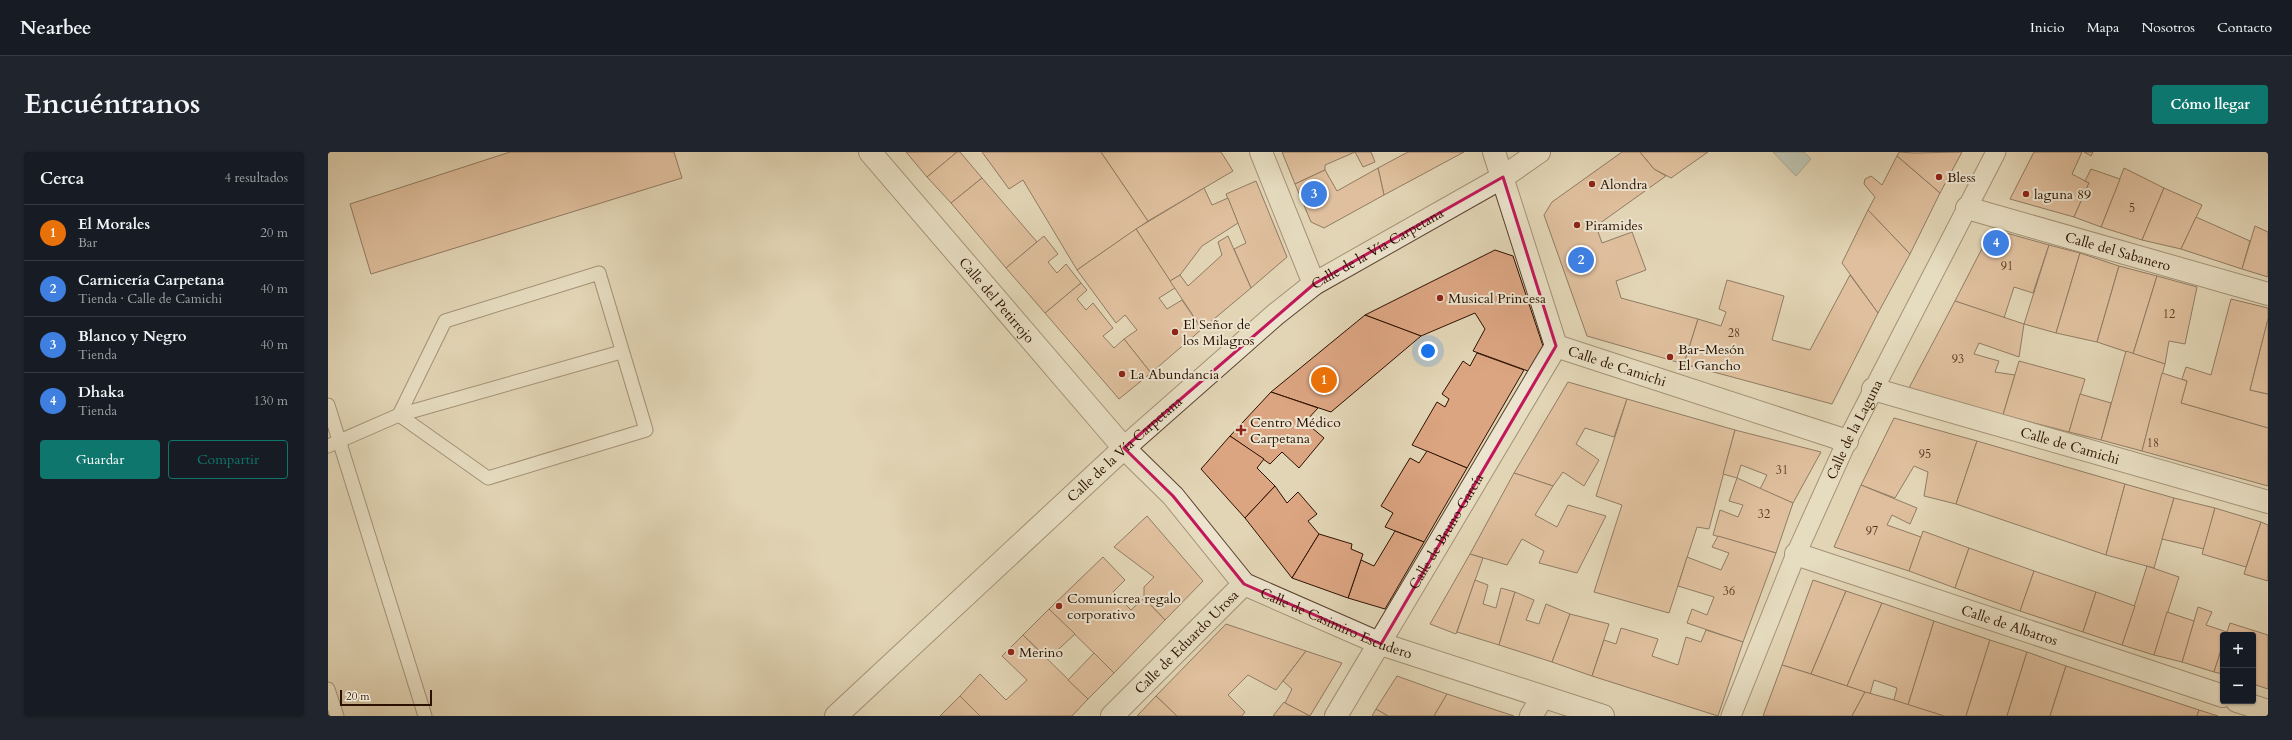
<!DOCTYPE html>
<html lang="es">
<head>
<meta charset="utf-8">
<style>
  :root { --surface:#171b24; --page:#20242c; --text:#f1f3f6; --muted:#9ea1a6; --line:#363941; --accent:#0f766e }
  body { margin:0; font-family:Cardo,serif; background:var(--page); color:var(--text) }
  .controls { position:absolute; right:12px; bottom:12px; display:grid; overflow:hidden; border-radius:4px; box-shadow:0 1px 3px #0004 }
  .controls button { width:36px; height:36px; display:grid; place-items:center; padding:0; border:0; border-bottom:1px solid var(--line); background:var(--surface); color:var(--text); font:20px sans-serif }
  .scale { position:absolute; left:12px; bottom:10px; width:92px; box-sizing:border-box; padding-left:4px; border:2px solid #2c1000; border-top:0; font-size:11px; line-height:14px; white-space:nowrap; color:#2c1000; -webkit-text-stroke:3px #ece4cf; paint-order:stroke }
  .you { position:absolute; left:1100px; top:199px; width:14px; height:14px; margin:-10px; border:3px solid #fff; border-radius:50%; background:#1a73e8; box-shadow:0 0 0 6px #1a73e833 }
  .badge { display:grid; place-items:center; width:26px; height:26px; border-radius:50%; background:var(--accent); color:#fff; font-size:13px; font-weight:700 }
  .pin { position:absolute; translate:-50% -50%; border:2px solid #fff; box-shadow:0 1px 4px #0006 }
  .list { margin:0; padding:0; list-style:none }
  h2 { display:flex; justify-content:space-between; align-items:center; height:52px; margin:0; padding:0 16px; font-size:17px }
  h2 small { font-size:13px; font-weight:400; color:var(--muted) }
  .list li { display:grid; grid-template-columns:26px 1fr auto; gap:12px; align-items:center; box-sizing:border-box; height:56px; padding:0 16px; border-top:1px solid var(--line) }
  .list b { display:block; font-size:15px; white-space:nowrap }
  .list p { margin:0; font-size:13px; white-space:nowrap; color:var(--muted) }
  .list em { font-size:13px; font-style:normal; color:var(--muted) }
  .actions { display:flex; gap:8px; padding:12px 16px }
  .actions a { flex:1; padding:9px 0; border:1px solid var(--accent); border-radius:4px; text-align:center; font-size:14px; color:var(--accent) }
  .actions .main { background:var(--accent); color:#fff }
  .map { position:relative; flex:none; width:1940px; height:564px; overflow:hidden; border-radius:4px }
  header { display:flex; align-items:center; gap:24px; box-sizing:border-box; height:56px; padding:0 20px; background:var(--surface); border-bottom:1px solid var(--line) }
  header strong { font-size:19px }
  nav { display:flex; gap:22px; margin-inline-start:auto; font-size:14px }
  .intro { display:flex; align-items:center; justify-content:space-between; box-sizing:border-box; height:96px; padding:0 24px }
  h1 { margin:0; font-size:28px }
  .button { padding:10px 18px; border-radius:4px; background:var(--accent); color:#fff; font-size:14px; font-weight:700 }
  main { display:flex; gap:24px; padding:0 24px }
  aside { flex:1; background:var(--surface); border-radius:4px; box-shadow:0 1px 3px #0004 }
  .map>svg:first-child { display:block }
</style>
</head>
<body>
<header>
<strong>Nearbee</strong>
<nav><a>Inicio</a><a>Mapa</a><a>Nosotros</a><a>Contacto</a></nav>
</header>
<div class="intro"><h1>Encuéntranos</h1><a class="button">Cómo llegar</a></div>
<main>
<aside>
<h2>Cerca<small>4 resultados</small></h2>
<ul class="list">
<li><span class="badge" style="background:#e8710a">1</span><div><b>El Morales</b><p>Bar</p></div><em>20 m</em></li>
<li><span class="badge" style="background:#3f7fe0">2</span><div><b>Carnicería Carpetana</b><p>Tienda · Calle de Camichi</p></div><em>40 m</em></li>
<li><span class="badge" style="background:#3f7fe0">3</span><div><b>Blanco y Negro</b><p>Tienda</p></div><em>40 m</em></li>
<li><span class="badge" style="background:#3f7fe0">4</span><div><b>Dhaka</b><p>Tienda</p></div><em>130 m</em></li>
</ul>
<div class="actions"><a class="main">Guardar</a><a>Compartir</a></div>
</aside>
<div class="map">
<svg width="1940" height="564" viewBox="0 0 1940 564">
  <rect width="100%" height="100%" fill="#e2d5b5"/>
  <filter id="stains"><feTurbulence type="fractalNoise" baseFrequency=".005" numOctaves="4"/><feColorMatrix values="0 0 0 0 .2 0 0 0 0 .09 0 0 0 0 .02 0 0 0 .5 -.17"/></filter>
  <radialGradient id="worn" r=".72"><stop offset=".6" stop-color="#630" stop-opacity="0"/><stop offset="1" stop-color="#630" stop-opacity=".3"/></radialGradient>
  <!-- water -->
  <path fill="#98b6b6" stroke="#6d746d" d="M1445,0H1476L1483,7L1468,24Z"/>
  <!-- building -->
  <g fill="#dca582" stroke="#2c1000">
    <path d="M182,0H346L354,26L43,122L22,52Z"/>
    <path d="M578,0H629L599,25Z"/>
    <path d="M629,0H632L654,26L623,51L599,25Z"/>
    <path d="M654,0H773L820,69L749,118L695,28L681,37Z"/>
    <path d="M773,0H893L905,19L820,69Z"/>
    <path d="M954,0H1027L997,13V18L967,32Z"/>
    <path d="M1027,0H1043L1047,10L1035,15Z"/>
    <path d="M1080,0H1136L1056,43L1050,16Z"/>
    <path d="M1294,0H1312L1326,17L1338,24L1268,74L1274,91L1304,80L1318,118L1288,129L1293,146L1370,167L1356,212L1259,184L1216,63L1224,50Z"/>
    <path d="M1312,0H1380L1343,26L1326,17Z"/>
    <path d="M1571,0L1586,1L1634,0L1612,41L1569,4Z"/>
    <path d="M1706,0H1754L1744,22L1761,31L1746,65L1682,47Z"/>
    <path d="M1756,0H1765L1763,4Z"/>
    <path d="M1569,4L1612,41L1582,102L1540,58L1547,45L1536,32L1537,27L1543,24L1554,33Z"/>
    <path d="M1050,16L1056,43L996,76L983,70L967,32L997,18L1009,39Z"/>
    <path d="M1796,16L1836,36L1814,88L1773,75Z"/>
    <path d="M1763,17L1792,27L1773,75L1746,65L1761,31L1757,29Z"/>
    <path d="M654,26L709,90L678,116L623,51Z"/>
    <path d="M928,29L959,105L923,136L906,97L918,91L898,42Z"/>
    <path d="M876,36L884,53L900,46L910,71L874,94L852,123L842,129L808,77Z"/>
    <path d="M1836,36L1874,53L1853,97L1814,88Z"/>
    <path d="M1540,58L1582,102L1550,161L1514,111Z"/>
    <path d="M1868,65L1922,89L1914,117L1853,97Z"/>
    <path d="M1927,74L1940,80V125L1914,117Z"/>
    <path d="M808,77L847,136L831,146L839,157L854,148L874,177L823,221L796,187L809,178L797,163L788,171L749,118Z"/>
    <path d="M1664,77L1721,93L1705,141L1686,135L1676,166L1627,149Z"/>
    <path d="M716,84L730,102L720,110L729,121L738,112L753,131L717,161L678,116Z"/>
    <path d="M900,84L923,136L874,177L842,129L852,123L860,134L894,103L890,90Z"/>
    <path d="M1721,93L1752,101L1728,181L1696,172Z"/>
    <path d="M1167,98L1185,104L1215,194L1200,219L1145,199L1157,177L1147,161L1093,184L1037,163Z"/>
    <path d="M1752,101L1791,114L1769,190L1728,181Z"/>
    <path d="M1791,114L1829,124L1805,202L1769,190Z"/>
    <path d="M1522,123L1550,161L1504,252L1356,212L1370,167L1393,174L1398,160L1391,157L1399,128L1456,144L1444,188L1482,198Z"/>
    <path d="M1829,124L1869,135L1857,192L1841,189L1837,212L1805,202Z"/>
    <path d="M753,131L759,138L749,147L758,158L765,151L785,176L775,184L786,196L796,187L823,221L791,247L717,161Z"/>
    <path d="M1903,147L1940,156V167L1922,238L1940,242V276L1853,251L1859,229L1854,227L1858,215L1883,223Z"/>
    <path d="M1627,149L1696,172L1691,205L1651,191L1646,202L1671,209L1667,220L1687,223L1675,263L1581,236Z"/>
    <path d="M1037,163L1093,184L1003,260L943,240Z"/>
    <path d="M1940,167V242L1922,238Z"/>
    <path d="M1798,199L1837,212L1814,299L1773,288Z"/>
    <path d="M1149,201L1196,218L1139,316L1084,293L1109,250L1117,255L1121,247L1114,242L1135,209L1142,214Z"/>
    <path d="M1691,209L1757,227L1741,280L1675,263Z"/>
    <path d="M1834,221L1859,229L1853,251L1940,276V334L1814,299Z"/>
    <path d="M1240,230L1299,247L1286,285L1257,276L1248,292L1271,308L1256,334L1235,320L1225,334L1186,321Z"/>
    <path d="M943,240L990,256L977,270L996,286L971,316L954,300L942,312L902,284Z"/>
    <path d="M1752,242L1783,251L1773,288L1741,280Z"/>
    <path d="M1299,247L1407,278L1381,377L1369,375L1341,461L1266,440L1294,353L1268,344Z"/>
    <path d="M1566,266L1649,289L1628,352L1596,344L1600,320L1586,314L1567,346L1533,333Z"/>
    <path d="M1407,278L1493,300L1465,351L1432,337L1439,323L1413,313L1409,326L1395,322Z"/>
    <path d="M902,284L936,307L929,316L947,334L917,366L873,317Z"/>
    <path d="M1649,289L1797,332L1778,403L1628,352Z"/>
    <path d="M1099,299L1139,316L1096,390L1057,375L1065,361L1053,354L1082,306L1091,311Z"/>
    <path d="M1186,321L1225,334L1207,363L1229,375L1240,353L1278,364L1249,421L1211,411L1216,399L1194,387L1179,413L1142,402Z"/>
    <path d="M1409,326L1465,351L1448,401L1385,383L1392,358L1410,365L1415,353L1401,349Z"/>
    <path d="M1797,332L1846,346L1826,416L1778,403Z"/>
    <path d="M1533,333L1589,356L1582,372L1564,363L1559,373L1593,385L1581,419L1506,395Z"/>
    <path d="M947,334L959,351L970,340L989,362L980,369L991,382L964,426L917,366Z"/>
    <path d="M1846,346L1887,356L1876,397L1834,387Z"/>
    <path d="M1887,356L1933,370L1918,415L1874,402Z"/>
    <path d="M819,364L875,429L837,468L816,446V435L826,425L786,395Z"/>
    <path d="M1933,370L1940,373V429L1916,422Z"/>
    <path d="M1067,379L1096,390L1057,457L1020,446L1033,408L1046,414Z"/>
    <path d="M1595,379L1641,396L1627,436L1581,419Z"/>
    <path d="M991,382L1024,392L1023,397L1035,402L1020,446L964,426Z"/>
    <path d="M1390,384L1448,401L1415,490L1359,471L1364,457L1379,463L1386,445L1350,434L1359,405L1393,418L1401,401L1384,395Z"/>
    <path d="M1641,396L1706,419L1692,459L1627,436Z"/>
    <path d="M1142,402L1155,406L1128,482L1102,472Z"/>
    <path d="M775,405L797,428L785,440L803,458L816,446L837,468L786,521L721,457Z"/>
    <path d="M1819,414L1851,425L1826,503L1794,493Z"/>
    <path d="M1706,419L1768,440L1755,480L1692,459Z"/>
    <path d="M1147,428L1160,433L1155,452L1168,456L1173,436L1187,440L1171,493L1129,480Z"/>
    <path d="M1485,428L1518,439L1483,522L1454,513Z"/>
    <path d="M1518,439L1554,451L1519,534L1483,522Z"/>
    <path d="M1187,440L1206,448L1198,468L1211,472L1218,452L1242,462L1224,510L1171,493Z"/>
    <path d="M1768,440L1807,454L1794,493L1755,480Z"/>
    <path d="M1554,451L1606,469L1580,553L1566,548L1569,536L1546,528L1542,542L1519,534Z"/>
    <path d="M1870,455L1884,460L1878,473L1899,480L1898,483H1895V492L1886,520L1854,510Z"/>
    <path d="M721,457L747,482L720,507L695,483Z"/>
    <path d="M1839,460L1866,469L1854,510L1826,503Z"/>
    <path d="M1242,462L1281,472L1264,524L1224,510Z"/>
    <path d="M1606,469L1662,488L1638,564H1616L1580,553Z"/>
    <path d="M1902,471L1940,483V537L1925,532V483H1898Z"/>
    <path d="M898,472L978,499L948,538L920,523L900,543L917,560L914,564H849L828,544Z"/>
    <path d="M1293,476L1330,487L1324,504L1350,513L1358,485L1373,490L1378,478L1415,490L1390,564L1264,524L1276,488L1288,492Z"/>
    <path d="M695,483L760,547L744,564H652L632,544L652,522L678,548L699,528L674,504Z"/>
    <path d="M1662,488L1699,500L1679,564H1638Z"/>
    <path d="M1895,492V522L1886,520Z"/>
    <path d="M978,499L1014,511L982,564L957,551L964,537L955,529Z"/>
    <path d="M1699,500L1738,514L1722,564H1679Z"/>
    <path d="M766,501L786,521L760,547L740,528Z"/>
    <path d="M1454,513L1483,522L1537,540L1524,564H1435Z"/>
    <path d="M1738,514L1871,558L1869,564H1722Z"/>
    <path d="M1069,524L1119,542L1106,564H1060L1048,557Z"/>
    <path d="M1537,540L1566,548L1616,564H1524Z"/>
    <path d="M1119,542L1186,564H1106Z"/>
    <path d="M632,544L652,564H612Z"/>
    <path d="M828,544L849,564H809Z"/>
    <path d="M956,550L957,551L982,564H945Z"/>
    <path d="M1048,557L1060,564H1044Z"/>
    <path d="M1871,558L1887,563L1890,564H1869Z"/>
  </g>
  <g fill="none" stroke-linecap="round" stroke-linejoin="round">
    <!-- service casing -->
    <g stroke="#5a412d" stroke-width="15">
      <g id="service">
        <path d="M271,121L318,278L160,326L71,263L117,169Z"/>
        <path d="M0,253L97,564"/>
        <path d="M0,294L71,263L293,200"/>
        <path d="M0,537L9,564"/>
      </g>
    </g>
    <!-- pedestrian casing -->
    <g stroke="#5a412d" stroke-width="21">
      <g id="pedestrian">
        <path id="s1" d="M1403,564L1468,402L1519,289L1668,0"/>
      </g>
    </g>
    <!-- minor casing -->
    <g stroke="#5a412d" stroke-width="24">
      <g id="minor">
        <path id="s2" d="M542,0L796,296L845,344L916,432L1053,492L1275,564"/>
        <path d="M933,0L986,132"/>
        <path id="s3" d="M1166,0L1228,194L1519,289"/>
        <path id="s4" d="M1639,56L1940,142"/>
        <path id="s5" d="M1545,237L1940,350"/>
        <path id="s6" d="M1468,402L1895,544"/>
        <path d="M1909,549L1940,559"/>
        <path id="s7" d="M784,564L916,432"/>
        <path id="s8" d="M1008,564L1228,194"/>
        <path d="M1203,564L1214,546"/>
      </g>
    </g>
    <!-- tertiary casing -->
    <g stroke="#5a412d" stroke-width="24">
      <g id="tertiary">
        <path id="s9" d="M508,564L796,296L948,162L986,132L1175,25L1211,0"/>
      </g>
    </g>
    <!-- service -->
    <use href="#service" stroke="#ece4cf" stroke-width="13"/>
    <!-- pedestrian -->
    <use href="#pedestrian" stroke="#ece4cf" stroke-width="19"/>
    <!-- minor -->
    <use href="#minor" stroke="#ece4cf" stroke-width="22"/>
    <!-- tertiary -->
    <use href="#tertiary" stroke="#ece4cf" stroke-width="22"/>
  </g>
  <!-- marked area -->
  <path d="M0 0H1940V564H0ZM1175,25L1228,194L1053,492L916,432L845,344L796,296L986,132Z" fill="#e2d5b5" fill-opacity=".55" fill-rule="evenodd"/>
  <path fill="none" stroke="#c2185b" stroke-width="3" stroke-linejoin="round" d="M1175,25L1228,194L1053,492L916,432L845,344L796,296L986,132Z"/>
  <!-- markers -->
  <g fill="#8f2418" stroke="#ece4cf" stroke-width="1.5">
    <circle cx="1611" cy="25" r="4"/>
    <circle cx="1264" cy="32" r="4"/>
    <circle cx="1698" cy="42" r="4"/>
    <circle cx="1249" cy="73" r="4"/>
    <circle cx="1112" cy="146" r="4"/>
    <circle cx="847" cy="180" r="4"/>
    <circle cx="1342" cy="205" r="4"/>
    <circle cx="794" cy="222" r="4"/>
    <path d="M911 272h4v4h4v4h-4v4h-4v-4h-4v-4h4z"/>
    <circle cx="731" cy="454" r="4"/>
    <circle cx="683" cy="500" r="4"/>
  </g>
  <g text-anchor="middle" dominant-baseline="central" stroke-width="4" stroke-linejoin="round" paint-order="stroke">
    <!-- number labels -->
    <g font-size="12" fill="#583520">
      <text x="1804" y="56">5</text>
      <text x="1679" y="114">91</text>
      <text x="1841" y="162">12</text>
      <text x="1406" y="181">28</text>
      <text x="1630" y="207">93</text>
      <text x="1825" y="291">18</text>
      <text x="1597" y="302">95</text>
      <text x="1454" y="318">31</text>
      <text x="1436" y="362">32</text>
      <text x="1544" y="379">97</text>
      <text x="1401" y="439">36</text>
    </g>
    <!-- poi labels -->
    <g font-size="14" fill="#2c1000" stroke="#ece4cf" text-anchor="start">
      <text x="1619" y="25">Bless</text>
      <text x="1272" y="32">Alondra</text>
      <text x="1706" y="42">laguna 89</text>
      <text x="1257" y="73">Piramides</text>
      <text x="1120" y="146">Musical Princesa</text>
      <text x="855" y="172">El Señor de<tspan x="855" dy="16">los Milagros</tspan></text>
      <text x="1350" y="197">Bar-Mesón<tspan x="1350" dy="16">El Gancho</tspan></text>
      <text x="802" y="222">La Abundancia</text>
      <text x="922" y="270">Centro Médico<tspan x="922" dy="16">Carpetana</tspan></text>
      <text x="739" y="446">Comunicrea regalo<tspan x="739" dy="16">corporativo</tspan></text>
      <text x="691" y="500">Merino</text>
    </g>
    <!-- street labels -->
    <g font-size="14" fill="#2c1000" stroke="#ece4cf">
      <text stroke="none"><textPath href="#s9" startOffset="717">Calle de la Vía Carpetana</textPath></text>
      <text stroke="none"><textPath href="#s4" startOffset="157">Calle del Sabanero</textPath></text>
      <text stroke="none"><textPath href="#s2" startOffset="195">Calle del Petirrojo</textPath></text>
      <text stroke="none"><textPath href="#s3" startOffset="268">Calle de Camichi</textPath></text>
      <text stroke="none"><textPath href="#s1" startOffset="312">Calle de la Laguna</textPath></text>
      <text stroke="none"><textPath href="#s5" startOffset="205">Calle de Camichi</textPath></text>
      <text stroke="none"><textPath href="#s9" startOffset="393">Calle de la Vía Carpetana</textPath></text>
      <text stroke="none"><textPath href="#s8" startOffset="215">Calle de Bruno García</textPath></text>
      <text stroke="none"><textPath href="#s2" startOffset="672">Calle de Casimiro Escudero</textPath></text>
      <text stroke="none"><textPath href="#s6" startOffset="225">Calle de Albatros</textPath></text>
      <text stroke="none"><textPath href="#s7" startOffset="105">Calle de Eduardo Urosa</textPath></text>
    </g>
  </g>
  <rect width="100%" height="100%" filter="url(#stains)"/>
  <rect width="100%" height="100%" fill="url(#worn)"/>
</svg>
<div class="controls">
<button>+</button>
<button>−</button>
</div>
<div class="scale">20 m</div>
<div class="you"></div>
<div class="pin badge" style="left:996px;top:228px;background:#e8710a">1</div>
<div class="pin badge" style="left:1253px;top:108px;background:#3f7fe0">2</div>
<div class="pin badge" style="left:986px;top:42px;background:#3f7fe0">3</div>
<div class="pin badge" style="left:1668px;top:91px;background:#3f7fe0">4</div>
</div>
</main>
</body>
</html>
